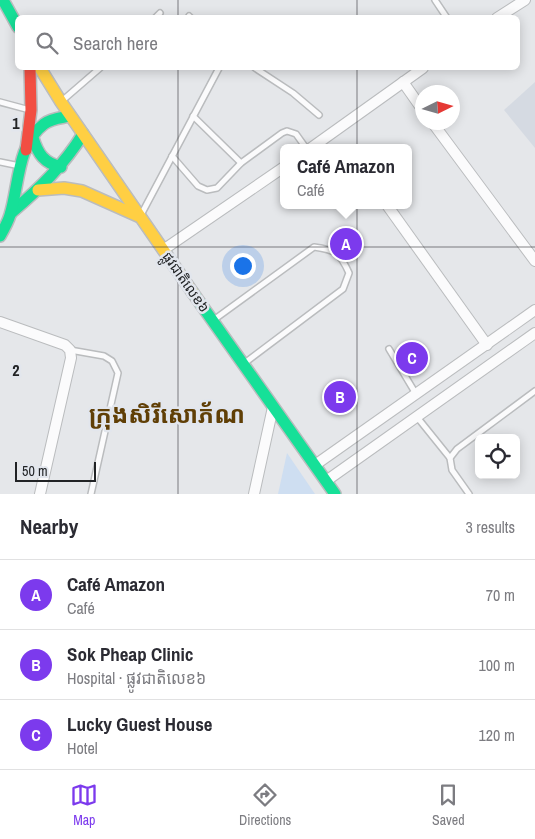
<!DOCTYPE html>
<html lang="en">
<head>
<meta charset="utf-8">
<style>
  :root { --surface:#fff; --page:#f7f7f7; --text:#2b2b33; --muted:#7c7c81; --line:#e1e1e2; --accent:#7c3aed }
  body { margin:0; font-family:"Archivo Narrow","Noto Sans Khmer",sans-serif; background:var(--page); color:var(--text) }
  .controls { position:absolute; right:15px; bottom:15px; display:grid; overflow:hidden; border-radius:8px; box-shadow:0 2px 12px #0003 }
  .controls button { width:45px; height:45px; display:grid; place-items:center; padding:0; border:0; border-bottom:1px solid var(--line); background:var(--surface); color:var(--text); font:25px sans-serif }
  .compass { position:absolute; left:415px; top:85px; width:45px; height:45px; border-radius:50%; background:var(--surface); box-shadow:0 2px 12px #0003; rotate:85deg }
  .scale { position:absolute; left:15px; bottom:12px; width:81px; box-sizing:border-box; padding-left:5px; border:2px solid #212325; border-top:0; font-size:14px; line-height:18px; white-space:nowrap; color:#212325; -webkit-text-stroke:4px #e2e6ed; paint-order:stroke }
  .you { position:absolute; left:242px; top:265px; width:18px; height:18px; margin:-12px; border:4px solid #fff; border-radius:50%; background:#1a73e8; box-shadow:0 0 0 8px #1a73e833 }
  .badge { display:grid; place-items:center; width:32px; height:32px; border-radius:50%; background:var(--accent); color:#fff; font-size:16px; font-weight:700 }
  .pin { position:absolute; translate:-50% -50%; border:2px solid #fff; box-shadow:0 1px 5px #0006 }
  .popup { position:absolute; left:280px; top:144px; width:132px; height:65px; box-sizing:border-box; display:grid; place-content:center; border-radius:8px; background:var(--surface); filter:drop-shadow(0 1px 4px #0005); font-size:16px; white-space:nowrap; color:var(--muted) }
  .popup b { font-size:19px; color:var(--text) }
  .popup::after { content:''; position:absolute; left:50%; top:100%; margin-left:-10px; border:10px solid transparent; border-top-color:var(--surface) }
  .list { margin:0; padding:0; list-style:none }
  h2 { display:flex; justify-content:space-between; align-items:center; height:65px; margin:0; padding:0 20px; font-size:21px }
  h2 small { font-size:16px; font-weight:400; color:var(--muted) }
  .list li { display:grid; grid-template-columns:32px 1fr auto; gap:15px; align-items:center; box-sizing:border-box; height:70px; padding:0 20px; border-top:1px solid var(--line) }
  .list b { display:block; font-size:19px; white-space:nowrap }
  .list p { margin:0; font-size:16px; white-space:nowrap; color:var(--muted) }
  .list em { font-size:16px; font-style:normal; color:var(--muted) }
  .icon { flex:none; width:28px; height:28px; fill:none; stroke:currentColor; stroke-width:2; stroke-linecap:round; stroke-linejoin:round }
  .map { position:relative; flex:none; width:535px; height:494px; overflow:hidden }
  .search { position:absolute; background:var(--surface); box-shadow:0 2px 12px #0003; left:15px; right:15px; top:15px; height:55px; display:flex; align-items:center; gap:12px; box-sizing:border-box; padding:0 18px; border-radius:8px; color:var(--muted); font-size:19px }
  .sheet { height:275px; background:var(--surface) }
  nav { display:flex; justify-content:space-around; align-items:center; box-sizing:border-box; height:70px; border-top:1px solid var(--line); background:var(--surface); font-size:14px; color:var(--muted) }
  nav a { display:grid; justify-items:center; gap:2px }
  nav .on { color:var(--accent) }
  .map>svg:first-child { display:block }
</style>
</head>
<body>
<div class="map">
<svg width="535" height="494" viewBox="0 0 535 494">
  <rect width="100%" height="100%" fill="#e5e7ea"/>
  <!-- built -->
  <path fill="#d5dae2" d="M535,82V148L504,110Z"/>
  <!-- green -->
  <path fill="#cedef1" d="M287,453L315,494H278Z"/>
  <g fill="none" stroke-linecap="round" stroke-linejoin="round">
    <!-- lane casing -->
    <g stroke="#babcbe" stroke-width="8">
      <g id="lane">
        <path d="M435,0L447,18"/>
        <path d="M189,16L191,18"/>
        <path d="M155,18L160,13"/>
        <path d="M255,68L293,93L319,115"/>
        <path d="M63,100L100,68"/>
        <path d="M0,102L26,109"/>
        <path d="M193,116L241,163"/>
        <path d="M172,156L198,186L207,190L217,188L241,163L282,133L287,131L296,134L306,148"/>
        <path d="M0,162L20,166"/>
        <path d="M142,213L219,68"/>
        <path d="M215,319L314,247C336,250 340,253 349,273L343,289L246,362"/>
        <path d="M389,349L416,394"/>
        <path d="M70,350L104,356L112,361L118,373L91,494"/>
        <path d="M417,417L450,458"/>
        <path d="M469,494L452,470L450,458L457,449L535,391"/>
      </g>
    </g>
    <!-- street casing -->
    <g stroke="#babcbe" stroke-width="12">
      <g id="street">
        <path d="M497,18L525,0"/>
        <path d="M403,82L422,109"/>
        <path d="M432,122L535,261"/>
        <path d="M311,148L423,68"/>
        <path d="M387,205L487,345"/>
        <path d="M163,250L284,167"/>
        <path d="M0,322L65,345L70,350L71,358L40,494"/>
        <path d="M315,465L535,310"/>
        <path d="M326,481L535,333"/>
        <path d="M254,494L273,407"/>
      </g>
    </g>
    <!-- fast casing -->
    <g stroke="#babcbe" stroke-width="14">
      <g id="fast">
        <path d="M3,0L18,27"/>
        <path d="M33,138C38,154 44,163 61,167"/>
        <path d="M11,213C39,189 64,165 83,134"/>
        <path d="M0,236C4,229 8,222 10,215C19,186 17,144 44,124C52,118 61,118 70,116"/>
        <path d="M193,293L335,494"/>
      </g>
    </g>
    <!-- slow casing -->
    <g stroke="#babcbe" stroke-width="14">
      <g id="slow">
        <path d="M40,68L61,102L193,293"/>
        <path d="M38,190L64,188L82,191L138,216"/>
      </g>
    </g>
    <!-- jam casing -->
    <g stroke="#babcbe" stroke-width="14">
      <path id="jam" d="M26,150L31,110L30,68"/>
    </g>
    <!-- lane -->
    <use href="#lane" stroke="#fbfbfc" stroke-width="5"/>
    <!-- street -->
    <use href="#street" stroke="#fbfbfc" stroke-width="10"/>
    <!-- fast -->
    <use href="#fast" stroke="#16e098" stroke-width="11"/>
    <!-- slow -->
    <use href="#slow" stroke="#ffcf43" stroke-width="11"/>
    <!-- jam -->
    <use href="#jam" stroke="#f24e42" stroke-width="11"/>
  </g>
  <!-- grid -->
  <path fill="none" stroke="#212325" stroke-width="1" stroke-opacity="0.55" d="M178,0V18M357,0V18M178,68V494M357,68V494M0,247H535"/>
  <g text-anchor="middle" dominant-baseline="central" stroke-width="5" stroke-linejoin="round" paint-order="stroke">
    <!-- street labels -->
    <g font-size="14" fill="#212325" stroke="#e2e6ed">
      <text transform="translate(186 282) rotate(55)">ផ្លូវជាតិលេខ៦</text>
    </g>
    <!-- town labels -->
    <g font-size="24" font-weight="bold" fill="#603f06" stroke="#e2e6ed">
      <text x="167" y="414">ក្រុងសិរីសោភ័ណ</text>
    </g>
  </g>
  <g font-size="16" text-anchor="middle" font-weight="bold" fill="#212325" stroke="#e2e6ed" stroke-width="5" stroke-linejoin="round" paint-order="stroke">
    <text x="16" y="129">1</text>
    <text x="16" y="376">2</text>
  </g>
</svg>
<div class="controls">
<button><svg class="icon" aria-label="locate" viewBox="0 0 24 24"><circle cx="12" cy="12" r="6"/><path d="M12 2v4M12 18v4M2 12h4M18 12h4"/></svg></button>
</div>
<svg class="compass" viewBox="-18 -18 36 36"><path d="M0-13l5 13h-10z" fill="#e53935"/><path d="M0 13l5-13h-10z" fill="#7c7c81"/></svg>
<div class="scale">50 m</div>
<div class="you"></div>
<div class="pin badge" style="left:346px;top:244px">A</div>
<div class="popup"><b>Café Amazon</b>Café</div>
<div class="pin badge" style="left:340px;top:397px">B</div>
<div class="pin badge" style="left:412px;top:358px">C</div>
<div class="search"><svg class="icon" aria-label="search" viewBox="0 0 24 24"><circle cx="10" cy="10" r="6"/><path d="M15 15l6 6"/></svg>Search here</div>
</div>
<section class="sheet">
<h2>Nearby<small>3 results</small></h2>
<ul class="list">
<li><span class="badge">A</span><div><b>Café Amazon</b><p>Café</p></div><em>70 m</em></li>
<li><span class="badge">B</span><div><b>Sok Pheap Clinic</b><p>Hospital · ផ្លូវជាតិលេខ៦</p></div><em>100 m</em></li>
<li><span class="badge">C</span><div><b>Lucky Guest House</b><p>Hotel</p></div><em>120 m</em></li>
</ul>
</section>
<nav>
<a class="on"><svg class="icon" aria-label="map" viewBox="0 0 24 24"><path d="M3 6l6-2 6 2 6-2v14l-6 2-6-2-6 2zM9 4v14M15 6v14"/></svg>Map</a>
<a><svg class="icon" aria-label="directions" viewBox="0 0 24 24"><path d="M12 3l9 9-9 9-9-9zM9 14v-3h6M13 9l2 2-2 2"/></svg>Directions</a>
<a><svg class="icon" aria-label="saved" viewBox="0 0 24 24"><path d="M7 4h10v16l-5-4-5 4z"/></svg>Saved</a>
</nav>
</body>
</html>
